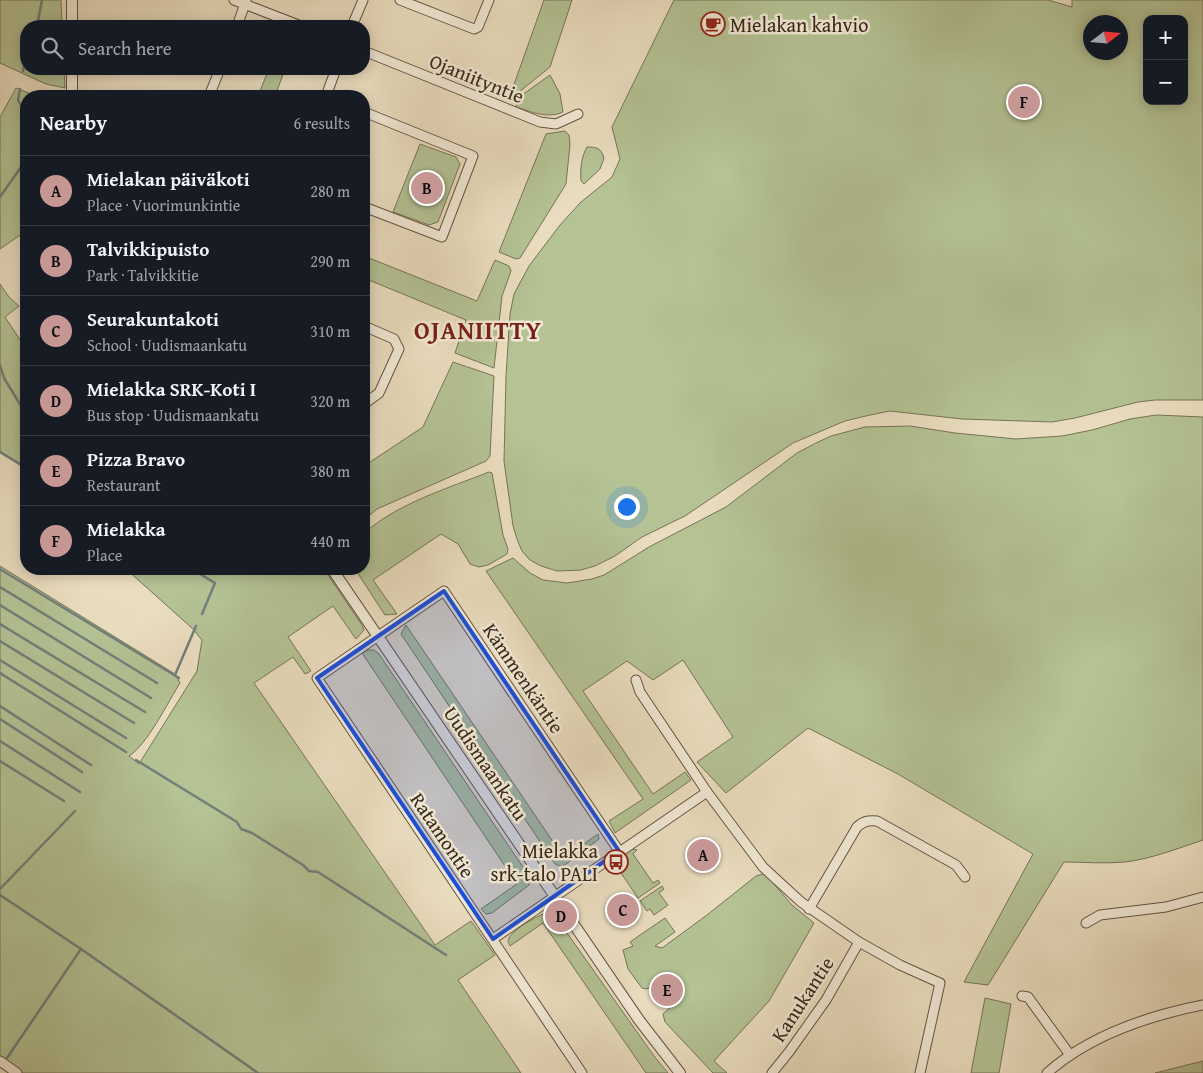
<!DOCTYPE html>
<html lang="en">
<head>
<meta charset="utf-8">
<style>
  :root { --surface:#171b24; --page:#20242c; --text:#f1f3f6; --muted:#9ea1a6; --line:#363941; --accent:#c59692 }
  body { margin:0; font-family:"Gentium Book Plus",serif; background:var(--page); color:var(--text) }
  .controls { position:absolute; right:15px; top:15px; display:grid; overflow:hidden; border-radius:10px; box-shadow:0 2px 12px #0003 }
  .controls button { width:45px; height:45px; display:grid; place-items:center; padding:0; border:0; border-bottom:1px solid var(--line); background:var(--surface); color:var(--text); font:25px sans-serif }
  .compass { position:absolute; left:1083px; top:15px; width:45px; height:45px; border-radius:50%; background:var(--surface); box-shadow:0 2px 12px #0003; rotate:74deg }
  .you { position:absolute; left:626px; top:506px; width:18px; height:18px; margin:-12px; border:4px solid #fff; border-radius:50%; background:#1a73e8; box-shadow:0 0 0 8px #1a73e833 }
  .badge { display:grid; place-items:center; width:32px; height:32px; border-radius:50%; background:var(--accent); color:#111; font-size:16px; font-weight:700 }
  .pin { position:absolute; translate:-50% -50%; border:2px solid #fff; box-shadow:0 1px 5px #0006 }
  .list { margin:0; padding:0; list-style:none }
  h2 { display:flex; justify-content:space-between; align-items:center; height:65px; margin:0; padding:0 20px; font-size:21px }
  h2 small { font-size:16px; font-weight:400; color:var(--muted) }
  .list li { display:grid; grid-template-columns:32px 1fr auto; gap:15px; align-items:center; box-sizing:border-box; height:70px; padding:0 20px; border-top:1px solid var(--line) }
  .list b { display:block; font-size:19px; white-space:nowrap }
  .list p { margin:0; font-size:16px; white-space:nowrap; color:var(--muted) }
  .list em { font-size:16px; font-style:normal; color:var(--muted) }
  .icon { flex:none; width:28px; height:28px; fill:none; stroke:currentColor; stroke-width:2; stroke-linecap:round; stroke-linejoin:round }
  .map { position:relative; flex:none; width:1203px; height:1073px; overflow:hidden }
  .search { position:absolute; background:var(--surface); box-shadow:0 2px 12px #0003; left:20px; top:20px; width:350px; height:55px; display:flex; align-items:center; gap:12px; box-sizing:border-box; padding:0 18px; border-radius:20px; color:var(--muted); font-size:19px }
  .panel { position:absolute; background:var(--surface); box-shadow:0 2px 12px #0003; left:20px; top:90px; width:350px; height:485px; border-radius:20px }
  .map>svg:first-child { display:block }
</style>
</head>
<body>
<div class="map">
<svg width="1203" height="1073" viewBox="0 0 1203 1073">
  <rect width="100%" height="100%" fill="#eaddbf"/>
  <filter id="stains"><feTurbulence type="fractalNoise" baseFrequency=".004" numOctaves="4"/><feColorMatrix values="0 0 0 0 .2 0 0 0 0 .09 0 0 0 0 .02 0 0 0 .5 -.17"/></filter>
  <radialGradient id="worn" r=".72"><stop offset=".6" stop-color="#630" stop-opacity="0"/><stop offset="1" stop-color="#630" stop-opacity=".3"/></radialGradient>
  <!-- green -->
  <g fill="#b4c294" stroke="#767457" fill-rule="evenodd">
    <path d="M0,0H61L62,26H26V69H64L65,88L46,84L0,63Z"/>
    <path d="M544,0H572L550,67L519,92L511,93Z"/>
    <path d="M674,0H1048L1072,7V0H1203V400H1155L1138,402L1075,418L1052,422L962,419L890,411L870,415L845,421L793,443L685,516L642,537L615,556L595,566L581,570L557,571L541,566L530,560L522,551L517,539L513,526L504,461L506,376L510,314L514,294L529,266L560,225L581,202L612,177L620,159L612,127ZM1147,19H1184V101H1147ZM1090,22H1120V52H1090Z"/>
    <path d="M269,69H285L275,96H258Z"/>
    <path d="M550,75L560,94L563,112C547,119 532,112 516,107L518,98Z"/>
    <path d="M16,88L36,96H26V231L0,249V117Z"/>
    <path d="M565,131L569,135L570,144L566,184L520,258L516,259L499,252L546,134Z"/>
    <path d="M420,144L456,157L460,164L438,222L429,225L393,212Z"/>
    <path d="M587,147C597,147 601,148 604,158L600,169L584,184L581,181C580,170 581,157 587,147Z"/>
    <path d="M364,256L477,301L495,260L509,266L511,271L502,296L494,368L455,353L466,320L364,278Z"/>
    <path d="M0,284L9,297L19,306L5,317L26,349V467L0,451Z"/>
    <path d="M453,362L494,376L490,456L486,461L377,509L364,520V466L423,427Z"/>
    <path d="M1156,415L1203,417V840C1179,848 1151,859 1125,862C1105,864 1084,862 1064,862L988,985L964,982L1033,854L898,774L808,728L726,793L697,762L733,737L683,660L653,680L627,661L583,691L653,794L685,772L691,780L615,833L609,821L643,799L486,571L513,558L530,573L543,580L567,583L592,579L604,575L649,547L726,507L797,453L816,443L831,436L865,427L910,426L955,433L1016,439L1062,436L1092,430L1130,419Z"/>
    <path d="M489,472L492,473L503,535L508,549L507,554L488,565L479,567L470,564L458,544L441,534L373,580L397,614L385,615L355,569H364V533C399,503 446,489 489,472Z"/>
    <path d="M0,566L175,674L180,683C168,702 147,745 129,756L139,764L197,671L202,640L193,629L126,569H201L205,575L214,569H324L362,625L364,630L356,639L333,606L288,637L311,671L305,674L293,657L254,683L435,945L471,921L495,955L458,980L521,1073H23L0,1056Z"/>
    <path d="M406,625L564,858L598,834L599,839L562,867L555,864L401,634Z"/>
    <path d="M368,650H374L379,654L529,876V885L492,913L486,914L481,909L517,884L362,653Z"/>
    <path d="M633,849L637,850L633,854L653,883L658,880L660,883L638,898L617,867V864L623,855Z"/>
    <path d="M763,874L768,877L792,905L814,923L769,1001L714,1061L727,1073H713L665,1022L663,1014L683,996L668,975L647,989L642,988L628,969L623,950L633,946L630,942L665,918L675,932L655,946L662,948L707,915L756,876Z"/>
    <path d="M662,886L664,889L659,893L668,905L654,915L650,909L647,911L640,901Z"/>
    <path d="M549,912L555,916L654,1056L668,1073H646L543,923L510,946C509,943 507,942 509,938C512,930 540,914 549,912Z"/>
    <path d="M985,998L1011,1004L999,1073H971Z"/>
    <path d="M1203,1061V1073H1155Z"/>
  </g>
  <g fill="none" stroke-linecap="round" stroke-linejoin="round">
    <!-- stream -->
    <g stroke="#737f7b" stroke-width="2.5">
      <path d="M37,26L42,0"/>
      <path d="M23,71L26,56"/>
      <path d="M20,89L18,100L26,115"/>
      <path d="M0,197L21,167L26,150"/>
      <path d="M0,365L4,378L26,414"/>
      <path d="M0,452L26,468"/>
      <path d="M0,569L179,678"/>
      <path d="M192,569L215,583L202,614"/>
      <path d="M0,587L157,683"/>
      <path d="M0,605L151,698"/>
      <path d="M0,624L145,712"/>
      <path d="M0,641L134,723"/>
      <path d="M0,660L126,738"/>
      <path d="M0,673L126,752"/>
      <path d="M175,675L196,626"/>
      <path d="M0,706L91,765"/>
      <path d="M0,719L82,772"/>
      <path d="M0,741L80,792"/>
      <path d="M136,760L237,822L241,829L252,833L303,865L309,871L318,872L446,955"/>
      <path d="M0,761L64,801"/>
      <path d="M0,889L75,811"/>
      <path d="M0,895L81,949L7,1058"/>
      <path d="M81,949L258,1073"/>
    </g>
    <!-- minor casing -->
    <g stroke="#645443" stroke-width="11">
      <g id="minor">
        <path d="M234,0L301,26"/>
        <path d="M400,0L474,29L478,27L489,0"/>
        <path d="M237,26L246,1"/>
        <path d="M352,26L363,0"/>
        <path d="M364,51L540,122L556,124L578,114"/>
        <path d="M209,96L220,69"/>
        <path d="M326,96L336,69"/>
        <path d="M364,112L473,156L442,237L364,207"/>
        <path d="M364,326L394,339L399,349L379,393L364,404"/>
        <path d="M636,680L640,692L707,792L763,867L801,902L859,942L900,965L940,983L920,1073"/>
        <path d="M809,909L857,827C864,821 868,820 877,821L956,865L965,877"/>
        <path d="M1086,923L1100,915L1166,907L1203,897"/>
        <path d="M493,939L707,792"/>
        <path d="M1022,996L1028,997L1070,1055"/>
        <path d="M0,1061L17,1073"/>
        <path d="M582,1073L317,678L444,591L619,851"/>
        <path d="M772,1073L789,1052L826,1000L859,942"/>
        <path d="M1047,1073C1090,1035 1147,1016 1203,1005"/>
      </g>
    </g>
    <!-- tertiary casing -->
    <g stroke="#645443" stroke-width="12">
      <g id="tertiary">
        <path d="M72,0V26"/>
        <path d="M72,69V96"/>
        <path d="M332,569L639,1020L680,1073"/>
      </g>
    </g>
    <!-- minor -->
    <use href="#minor" stroke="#f1e9d5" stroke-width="9"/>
    <!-- tertiary -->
    <use href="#tertiary" stroke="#f1e9d5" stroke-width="10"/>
  </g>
  <!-- marked area -->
  <path fill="#1d4ed8" fill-opacity="0.2" stroke="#1d4ed8" stroke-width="4" stroke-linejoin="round" d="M444,591L619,851L493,939L317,678Z"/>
  <!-- icons -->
  <defs>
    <g id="cafe-ring" transform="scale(1.25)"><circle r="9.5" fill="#f1e9d5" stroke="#8f2418" stroke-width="1.5"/><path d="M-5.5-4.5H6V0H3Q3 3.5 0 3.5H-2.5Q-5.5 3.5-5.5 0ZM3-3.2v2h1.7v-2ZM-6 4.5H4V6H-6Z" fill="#8f2418"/></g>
    <g id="bus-ring" transform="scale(1.25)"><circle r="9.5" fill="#f1e9d5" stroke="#8f2418" stroke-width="1.5"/><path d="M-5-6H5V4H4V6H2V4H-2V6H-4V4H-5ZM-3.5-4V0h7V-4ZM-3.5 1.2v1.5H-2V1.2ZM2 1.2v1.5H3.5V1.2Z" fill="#8f2418"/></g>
  </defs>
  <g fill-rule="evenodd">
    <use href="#cafe-ring" x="713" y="24"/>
    <use href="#bus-ring" x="616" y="862"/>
  </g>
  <g text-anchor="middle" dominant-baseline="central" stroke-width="5" stroke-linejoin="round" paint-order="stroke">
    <!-- poi labels -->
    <g font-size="20" fill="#38271a" stroke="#f1e9d5" text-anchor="start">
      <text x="730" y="24">Mielakan kahvio</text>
      <text x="598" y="850" text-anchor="end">Mielakka<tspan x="598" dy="23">srk-talo PALI</tspan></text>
    </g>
    <!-- street labels -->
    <g font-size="20" fill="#38271a" stroke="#f1e9d5">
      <text transform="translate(477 78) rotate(22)">Ojaniityntie</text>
      <text transform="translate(524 678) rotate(56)">Kämmenkäntie</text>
      <text transform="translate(486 763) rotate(56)">Uudismaankatu</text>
      <text transform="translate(443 835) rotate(56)">Ratamontie</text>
      <text transform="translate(802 999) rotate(-57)">Kanukantie</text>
    </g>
    <!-- district labels -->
    <g font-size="25" font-weight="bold" letter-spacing="1" fill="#7a1f14" stroke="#f1e9d5">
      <text x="478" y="330">OJANIITTY</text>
    </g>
  </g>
  <rect width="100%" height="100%" filter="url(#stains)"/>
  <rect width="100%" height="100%" fill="url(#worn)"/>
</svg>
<div class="controls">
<button>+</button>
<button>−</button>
</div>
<svg class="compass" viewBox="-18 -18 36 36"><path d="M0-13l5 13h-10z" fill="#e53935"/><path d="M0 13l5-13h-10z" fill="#9ea1a6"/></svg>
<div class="you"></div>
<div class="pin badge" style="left:703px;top:855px">A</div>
<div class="pin badge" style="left:427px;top:188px">B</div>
<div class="pin badge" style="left:623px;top:910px">C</div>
<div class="pin badge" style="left:561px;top:916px">D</div>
<div class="pin badge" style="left:667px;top:990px">E</div>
<div class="pin badge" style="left:1024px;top:102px">F</div>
<div class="search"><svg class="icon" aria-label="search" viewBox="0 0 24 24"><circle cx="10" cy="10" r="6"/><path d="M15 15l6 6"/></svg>Search here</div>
<section class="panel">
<h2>Nearby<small>6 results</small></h2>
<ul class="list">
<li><span class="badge">A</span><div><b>Mielakan päiväkoti</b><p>Place · Vuorimunkintie</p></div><em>280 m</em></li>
<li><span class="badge">B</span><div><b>Talvikkipuisto</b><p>Park · Talvikkitie</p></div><em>290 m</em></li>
<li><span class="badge">C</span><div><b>Seurakuntakoti</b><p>School · Uudismaankatu</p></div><em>310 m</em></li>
<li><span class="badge">D</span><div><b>Mielakka SRK-Koti I</b><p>Bus stop · Uudismaankatu</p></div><em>320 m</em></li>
<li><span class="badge">E</span><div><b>Pizza Bravo</b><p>Restaurant</p></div><em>380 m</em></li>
<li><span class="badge">F</span><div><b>Mielakka</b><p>Place</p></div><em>440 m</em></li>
</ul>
</section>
</div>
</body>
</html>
